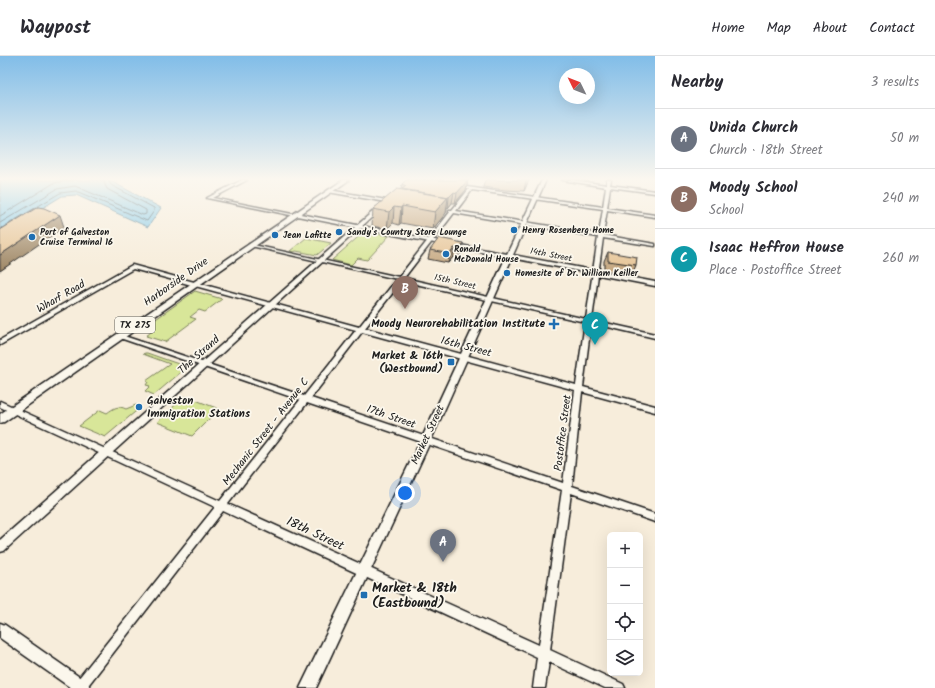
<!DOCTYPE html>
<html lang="en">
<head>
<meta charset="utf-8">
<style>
  :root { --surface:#fff; --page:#f2f2f3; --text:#2b2b33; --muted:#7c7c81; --line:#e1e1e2; --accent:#d93025 }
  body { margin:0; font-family:Kalam,sans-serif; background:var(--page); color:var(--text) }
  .controls { position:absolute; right:12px; bottom:12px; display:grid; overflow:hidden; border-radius:6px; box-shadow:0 4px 16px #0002 }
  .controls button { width:36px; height:36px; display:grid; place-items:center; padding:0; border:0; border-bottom:1px solid var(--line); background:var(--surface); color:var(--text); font:20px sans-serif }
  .compass { position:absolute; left:559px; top:12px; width:36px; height:36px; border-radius:50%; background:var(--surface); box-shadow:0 4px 16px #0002; rotate:313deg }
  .you { position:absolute; left:405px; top:437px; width:14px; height:14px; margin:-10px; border:3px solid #fff; border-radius:50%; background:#1a73e8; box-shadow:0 0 0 6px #1a73e833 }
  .badge { display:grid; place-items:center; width:26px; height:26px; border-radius:50%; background:var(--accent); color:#fff; font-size:13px; font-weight:700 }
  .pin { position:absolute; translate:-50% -33px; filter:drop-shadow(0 1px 2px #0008) }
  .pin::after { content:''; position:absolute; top:21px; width:14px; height:12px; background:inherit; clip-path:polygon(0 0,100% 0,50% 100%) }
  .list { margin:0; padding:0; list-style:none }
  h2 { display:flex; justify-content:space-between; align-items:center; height:52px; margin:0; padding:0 16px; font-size:17px }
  h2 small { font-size:13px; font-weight:400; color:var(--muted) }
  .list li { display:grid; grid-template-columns:26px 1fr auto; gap:12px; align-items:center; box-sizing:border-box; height:60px; padding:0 16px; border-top:1px solid var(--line) }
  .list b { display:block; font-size:15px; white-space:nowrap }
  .list p { margin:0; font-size:13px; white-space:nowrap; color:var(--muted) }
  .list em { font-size:13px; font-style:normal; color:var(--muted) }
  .icon { flex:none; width:22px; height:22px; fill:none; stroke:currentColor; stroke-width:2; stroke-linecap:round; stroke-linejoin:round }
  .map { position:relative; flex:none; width:655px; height:632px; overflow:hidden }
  header { display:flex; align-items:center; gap:24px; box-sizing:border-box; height:56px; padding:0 20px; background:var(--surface); border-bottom:1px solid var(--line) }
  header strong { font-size:19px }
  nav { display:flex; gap:22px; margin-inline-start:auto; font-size:14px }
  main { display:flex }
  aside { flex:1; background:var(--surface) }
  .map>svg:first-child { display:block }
</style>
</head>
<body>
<header>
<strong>Waypost</strong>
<nav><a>Home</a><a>Map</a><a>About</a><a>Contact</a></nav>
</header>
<main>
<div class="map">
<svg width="655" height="632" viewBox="0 0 655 632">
  <rect width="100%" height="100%" fill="#f7eddb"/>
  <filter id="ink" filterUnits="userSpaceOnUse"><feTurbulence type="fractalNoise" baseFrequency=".025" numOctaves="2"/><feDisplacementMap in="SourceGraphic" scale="8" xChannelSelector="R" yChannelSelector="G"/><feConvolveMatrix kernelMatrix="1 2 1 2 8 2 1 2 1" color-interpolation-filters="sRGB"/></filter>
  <g filter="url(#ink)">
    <!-- green -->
    <g fill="#d8e699" stroke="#7a815a">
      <path d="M365,175L389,180L367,204L358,202L351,209L332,204Z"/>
      <path d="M306,182L331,187L317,199L296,195L294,196L290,195Z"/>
      <path d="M195,235L222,243L205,256L199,254L190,261L196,263L165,286L146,280L155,273L146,270Z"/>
      <path d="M145,297H147L187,311L154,339L145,335L150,330L146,329L148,326L146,325L170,308L143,298Z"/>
      <path d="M185,340L219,353L192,380L157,366Z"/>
      <path d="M136,349L141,351L105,381L79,370L100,354L107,357C114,352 118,349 126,353Z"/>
    </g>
    <!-- water -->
    <path fill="#88cbe9" stroke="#5d8597" d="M0,124H109L161,152L148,171L76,139L62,140L0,178Z"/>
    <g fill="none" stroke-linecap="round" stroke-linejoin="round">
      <!-- shore -->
      <g stroke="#47626e" stroke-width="1">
        <path d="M0,160L54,127L73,124"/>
        <path d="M0,167L57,133L75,130L143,159L146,158V154L107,133L103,124"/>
        <path d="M0,173L60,137L76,135L147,165L154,155V152L111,129L108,124"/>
      </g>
      <!-- minor casing -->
      <g stroke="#1c1c1c" stroke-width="3">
        <g id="minor">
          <path d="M242,124H247L213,142L297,159L295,160L207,142Z"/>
          <path d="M562,124H571L607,129V124H611L610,129L655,135V137L610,131L607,152L655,159V161L607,154L603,179L655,188V190L603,182L592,264L655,278V282L591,267L583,331L655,350V356L582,336L572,430L655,458V466L571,437L550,594L623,628L625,632H605L549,606L545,632H533L537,601L223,455L86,632H72L74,628L215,451L0,351V345L220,445L300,344L117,281L116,280L117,279H121L304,340L356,274L133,213L2,288L0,289V284L132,209L359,271L397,223L251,190L249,189V188L399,221L450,156H449V154H452L469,133H467V131L603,151L606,131ZM472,134L603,153L599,178L456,155ZM454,157L598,181L586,263L404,222ZM402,225L585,266L576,329L365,272ZM362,276L575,334L563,427L311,342ZM307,347L562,434L539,589L228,448Z"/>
          <path d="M329,134L392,145L394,146L392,147L328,136V134Z"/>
        </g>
      </g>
      <!-- tertiary casing -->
      <g stroke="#1c1c1c" stroke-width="3">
        <g id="tertiary">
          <path d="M378,151L382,152L4,495L0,496V484Z"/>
          <path d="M0,567L5,569L88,627L90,632H71L0,582Z"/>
        </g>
      </g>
      <!-- secondary casing -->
      <g stroke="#1c1c1c" stroke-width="3">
        <path id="secondary" d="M542,124H546L513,199L655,226V230L512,202L431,384L316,632H300L421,384L506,201L292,159L295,157L507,198Z"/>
      </g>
      <!-- primary casing -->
      <g stroke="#1c1c1c" stroke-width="3">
        <path id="primary" d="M343,124H349L4,366L0,367V358Z"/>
      </g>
      <!-- minor -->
      <use href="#minor" fill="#fbf7ec" fill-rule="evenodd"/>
      <!-- tertiary -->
      <use href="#tertiary" fill="#fbf7ec" fill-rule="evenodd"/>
      <!-- secondary -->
      <use href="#secondary" fill="#fbf7ec" fill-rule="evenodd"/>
      <!-- primary -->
      <use href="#primary" fill="#fbf7ec" fill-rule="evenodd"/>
    </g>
    <!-- wall -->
    <g fill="#c7aa84" stroke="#1c1c1c">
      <path d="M468,124L466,134L455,147H452L448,152H447L446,157L433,173L401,167L399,169L393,167L387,173L372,170L373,153L401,133L402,128Z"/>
      <path d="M485,124H529L524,135L505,134L483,131Z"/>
      <path d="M463,187L462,196L458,202L453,201L448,207L428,203L430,194Z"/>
      <path d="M608,196L636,209L632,219L604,214V205Z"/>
    </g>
    <!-- shaded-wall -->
    <g fill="#a28b6b" stroke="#1c1c1c">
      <path d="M468,124L466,134L455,147L457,137Z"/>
      <path d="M526,124H529L524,135Z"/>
      <path d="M454,136L452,147L448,152L449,141Z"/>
      <path d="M448,141L446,157L433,173L435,156Z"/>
      <path d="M402,150L401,167L399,169L401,152Z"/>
      <path d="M394,151L393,167L387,173L389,156Z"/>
      <path d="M60,159L64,171L0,215V199Z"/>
      <path d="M463,187L462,196L458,202L460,193Z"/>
      <path d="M454,192L453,201L448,207L450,198Z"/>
    </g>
    <!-- building -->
    <g fill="#e7c699" stroke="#1c1c1c">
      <path d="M406,124H468L457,137L454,136L449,141L402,133L406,130L402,128Z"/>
      <path d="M397,133L448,141L435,156L402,150L401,152L394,151L389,156L373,153Z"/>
      <path d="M38,151L44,152L60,159L0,199V174Z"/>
      <path d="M439,182L463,187L460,193L454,192L450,198L430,194Z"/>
      <path d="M608,196L637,201L636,209L608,205Z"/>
    </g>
  </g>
  <!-- sky -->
  <linearGradient id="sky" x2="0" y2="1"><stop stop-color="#81bde8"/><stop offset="0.58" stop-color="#fbf7ef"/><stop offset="1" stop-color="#fbf7ef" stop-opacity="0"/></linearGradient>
  <rect width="655" height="212" fill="url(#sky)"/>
  <!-- markers -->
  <g fill="#1f6fb2" stroke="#fbf7ec" stroke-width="1.5">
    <circle cx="514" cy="174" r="4"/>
    <circle cx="339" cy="176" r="4"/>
    <circle cx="275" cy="179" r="4"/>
    <circle cx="32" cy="181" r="4"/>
    <circle cx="446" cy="198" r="4"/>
    <circle cx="507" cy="217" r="4"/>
    <path d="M552 262h4v4h4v4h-4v4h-4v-4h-4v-4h4z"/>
    <rect x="447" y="302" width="8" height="8" rx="2"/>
    <circle cx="139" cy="351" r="4"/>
    <rect x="360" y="535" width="8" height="8" rx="2"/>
  </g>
  <g text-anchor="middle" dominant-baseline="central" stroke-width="3.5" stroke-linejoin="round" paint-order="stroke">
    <!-- far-poi labels -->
    <g font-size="9" font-weight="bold" fill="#1c1c1c" stroke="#fbf7ec" text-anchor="start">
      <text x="522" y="174">Henry Rosenberg Home</text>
      <text x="40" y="176">Port of Galveston<tspan x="40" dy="10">Cruise Terminal 16</tspan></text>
      <text x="347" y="176">Sandy's Country Store Lounge</text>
      <text x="283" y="179">Jean Lafitte</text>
      <text x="454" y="193">Ronald<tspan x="454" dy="10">McDonald House</tspan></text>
      <text x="515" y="217">Homesite of Dr. William Keiller</text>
    </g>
    <!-- far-street labels -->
    <g font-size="9" fill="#1c1c1c" stroke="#fbf7ec">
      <text transform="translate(551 199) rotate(11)">14th Street</text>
      <text transform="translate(455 226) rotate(13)">15th Street</text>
    </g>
    <!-- shield labels -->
    <rect fill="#fbf7ec" stroke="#5f5e5a" stroke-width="1" x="115" y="261" width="40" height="16" rx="3"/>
    <g font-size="10" font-weight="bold" fill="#1c1c1c">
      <text x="135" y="269">TX 275</text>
    </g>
    <!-- street labels -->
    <g font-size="11" fill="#1c1c1c" stroke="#fbf7ec">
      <text transform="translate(176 226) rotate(-35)">Harborside Drive</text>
      <text transform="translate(61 241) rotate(-30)">Wharf Road</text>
      <text transform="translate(466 291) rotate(15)">16th Street</text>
      <text transform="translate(199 299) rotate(-42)">The Strand</text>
      <text transform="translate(391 361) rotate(19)">17th Street</text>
      <text transform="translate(266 376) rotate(-52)">Mechanic Street - Avenue C</text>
      <text transform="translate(563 377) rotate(-83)">Postoffice Street</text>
      <text transform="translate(428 379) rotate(-65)">Market Street</text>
    </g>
    <!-- poi labels -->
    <g font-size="11" font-weight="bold" fill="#1c1c1c" stroke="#fbf7ec" text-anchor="end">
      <text x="545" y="268">Moody Neurorehabilitation Institute</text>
      <text x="443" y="300">Market &amp; 16th<tspan x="443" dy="13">(Westbound)</tspan></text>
      <text x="147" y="345" text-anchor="start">Galveston<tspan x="147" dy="13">Immigration Stations</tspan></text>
    </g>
    <!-- near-street labels -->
    <g font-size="13" fill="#1c1c1c" stroke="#fbf7ec">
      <text transform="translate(315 478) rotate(25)">18th Street</text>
    </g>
    <!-- near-poi labels -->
    <g font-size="13" font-weight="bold" fill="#1c1c1c" stroke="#fbf7ec" text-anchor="start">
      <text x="372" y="532">Market &amp; 18th<tspan x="372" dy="15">(Eastbound)</tspan></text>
    </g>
  </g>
</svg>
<div class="controls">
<button>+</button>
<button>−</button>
<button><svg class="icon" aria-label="locate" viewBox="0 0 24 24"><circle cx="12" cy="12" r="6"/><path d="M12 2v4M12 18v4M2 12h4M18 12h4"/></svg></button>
<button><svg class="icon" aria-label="layers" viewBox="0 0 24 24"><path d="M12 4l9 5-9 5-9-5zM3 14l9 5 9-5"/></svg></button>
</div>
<svg class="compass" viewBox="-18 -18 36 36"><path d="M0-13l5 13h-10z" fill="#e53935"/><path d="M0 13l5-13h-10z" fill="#7c7c81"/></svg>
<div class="you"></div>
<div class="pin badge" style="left:443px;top:506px;background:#6b7280">A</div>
<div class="pin badge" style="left:405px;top:253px;background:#8d6e63">B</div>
<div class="pin badge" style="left:595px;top:289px;background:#0f9aa8">C</div>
</div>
<aside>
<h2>Nearby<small>3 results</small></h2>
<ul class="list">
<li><span class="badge" style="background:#6b7280">A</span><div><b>Unida Church</b><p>Church · 18th Street</p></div><em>50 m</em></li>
<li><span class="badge" style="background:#8d6e63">B</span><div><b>Moody School</b><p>School</p></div><em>240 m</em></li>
<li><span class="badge" style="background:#0f9aa8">C</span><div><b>Isaac Heffron House</b><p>Place · Postoffice Street</p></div><em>260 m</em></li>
</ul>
</aside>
</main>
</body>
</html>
